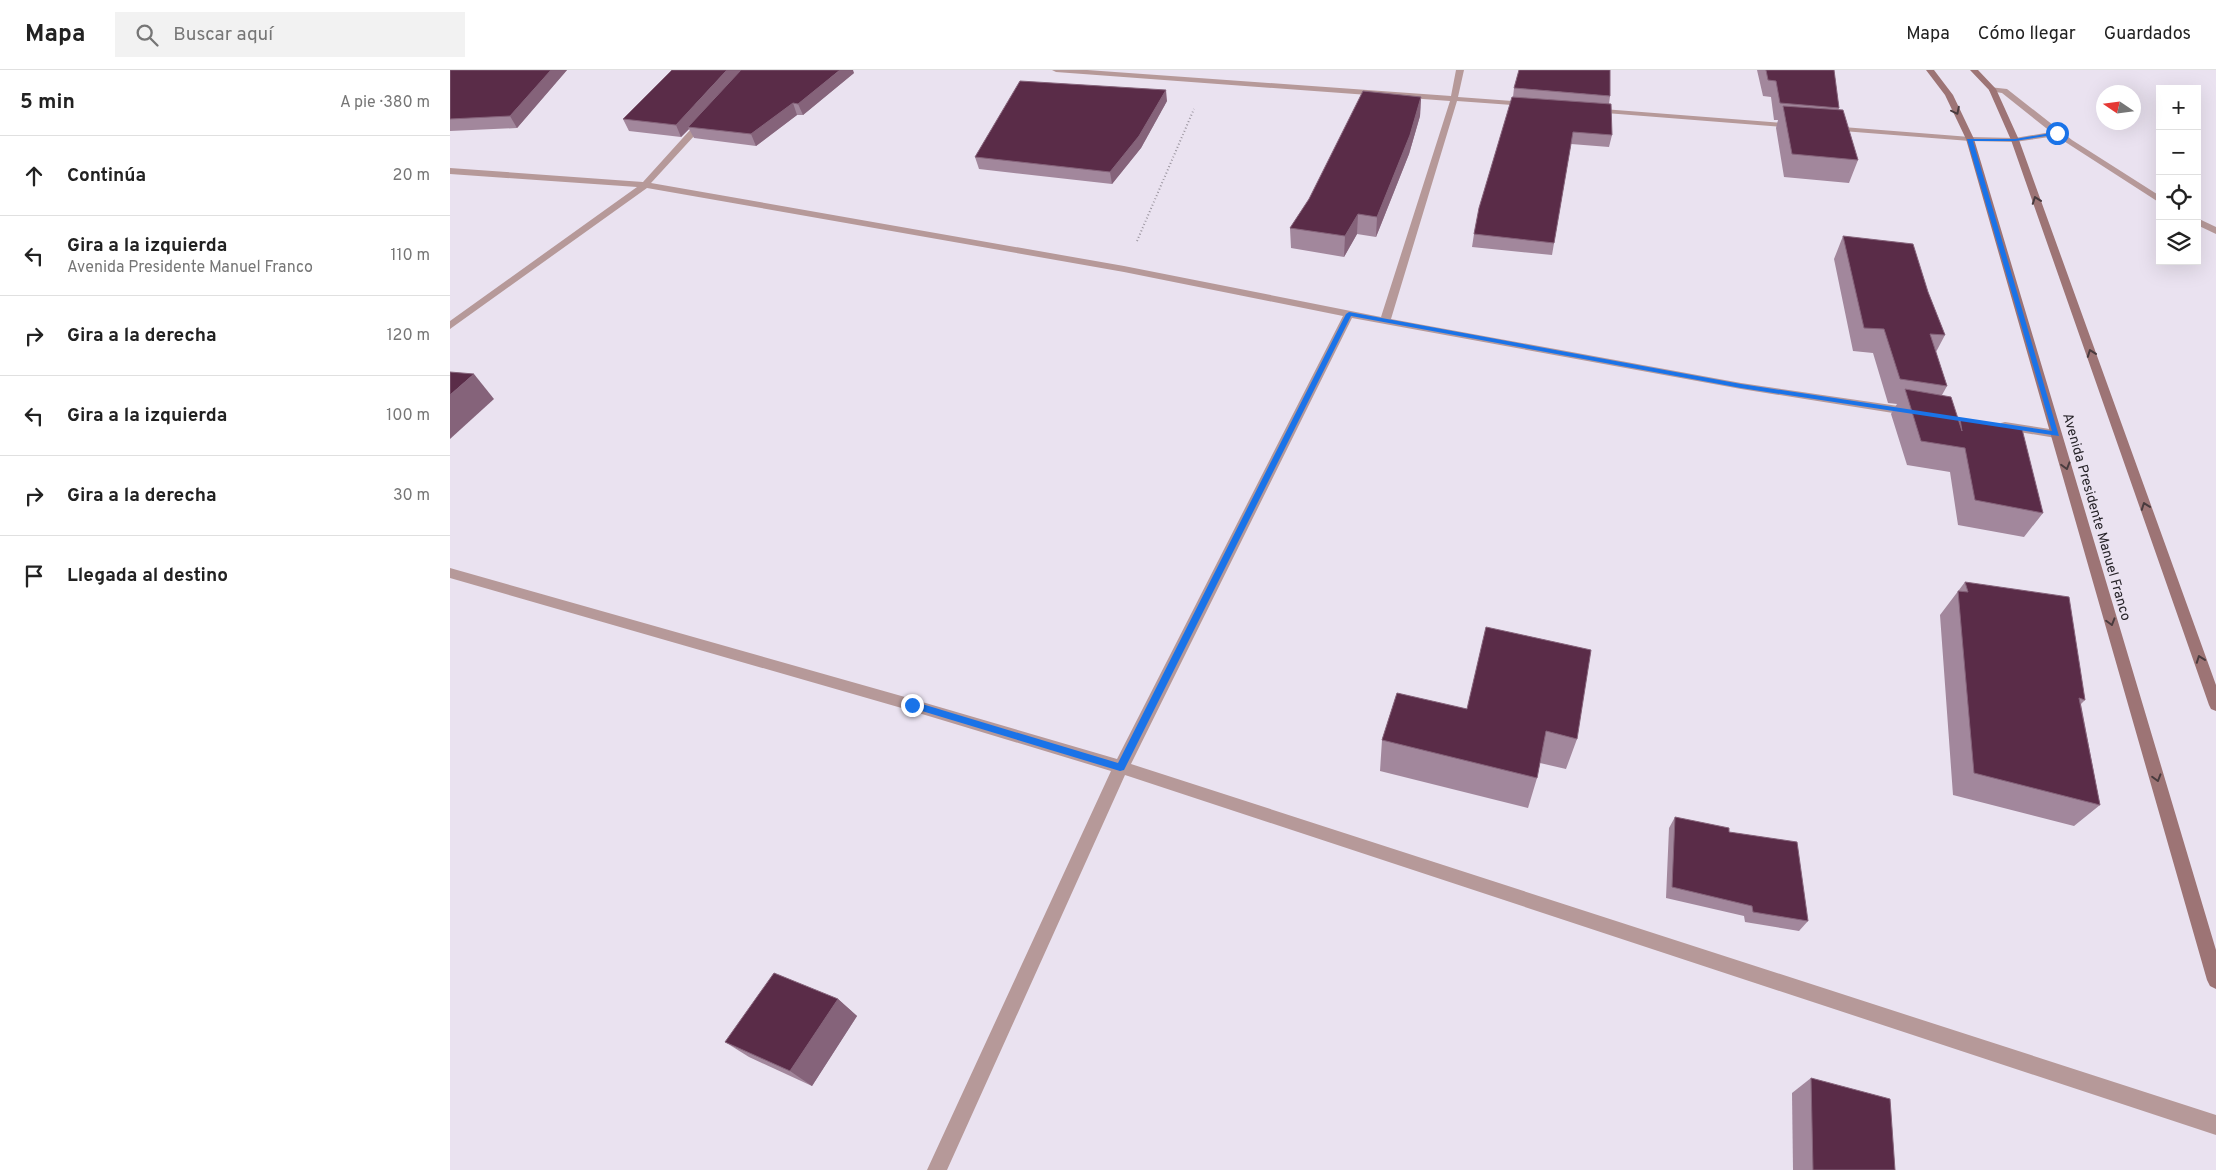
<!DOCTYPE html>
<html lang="es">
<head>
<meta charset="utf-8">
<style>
  :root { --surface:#fff; --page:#f2f2f2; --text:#222; --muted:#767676; --line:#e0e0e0 }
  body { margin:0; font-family:Overpass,sans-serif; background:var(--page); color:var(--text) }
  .controls { position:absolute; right:15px; top:15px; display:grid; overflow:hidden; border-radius:0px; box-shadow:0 5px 20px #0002 }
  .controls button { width:45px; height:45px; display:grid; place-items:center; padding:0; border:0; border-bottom:1px solid var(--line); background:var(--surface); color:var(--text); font:25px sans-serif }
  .compass { position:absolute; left:1646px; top:15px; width:45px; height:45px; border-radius:50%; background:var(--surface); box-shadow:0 5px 20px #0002; rotate:283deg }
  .stop { position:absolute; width:15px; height:15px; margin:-11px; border:4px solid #1a73e8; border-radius:50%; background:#fff }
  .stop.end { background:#1a73e8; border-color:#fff; box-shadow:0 1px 5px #0008 }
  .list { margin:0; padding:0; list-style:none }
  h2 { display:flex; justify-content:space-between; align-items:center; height:65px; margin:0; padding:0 20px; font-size:21px }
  h2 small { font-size:16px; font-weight:400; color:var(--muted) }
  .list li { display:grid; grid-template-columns:32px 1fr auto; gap:15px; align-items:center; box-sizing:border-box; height:80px; padding:0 20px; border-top:1px solid var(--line) }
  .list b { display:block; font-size:19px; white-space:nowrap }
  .list p { margin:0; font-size:16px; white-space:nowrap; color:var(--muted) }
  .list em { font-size:16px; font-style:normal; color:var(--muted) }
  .icon { flex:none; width:28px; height:28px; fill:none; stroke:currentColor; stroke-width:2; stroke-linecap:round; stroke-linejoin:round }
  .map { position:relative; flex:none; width:1766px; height:1100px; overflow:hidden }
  header { display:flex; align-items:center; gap:30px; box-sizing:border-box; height:70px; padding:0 25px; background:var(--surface); border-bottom:1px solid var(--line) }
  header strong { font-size:24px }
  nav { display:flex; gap:28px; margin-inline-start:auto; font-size:18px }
  .search { width:350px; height:45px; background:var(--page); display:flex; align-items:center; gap:12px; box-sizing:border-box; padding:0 18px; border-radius:0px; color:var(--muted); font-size:19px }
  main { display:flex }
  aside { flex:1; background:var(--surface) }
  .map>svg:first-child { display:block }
</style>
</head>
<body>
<header>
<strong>Mapa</strong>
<div class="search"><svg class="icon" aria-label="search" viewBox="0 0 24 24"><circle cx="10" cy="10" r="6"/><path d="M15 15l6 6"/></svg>Buscar aquí</div>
<nav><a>Mapa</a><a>Cómo llegar</a><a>Guardados</a></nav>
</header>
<main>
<aside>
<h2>5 min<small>A pie · 380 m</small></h2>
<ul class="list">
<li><svg class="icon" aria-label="ahead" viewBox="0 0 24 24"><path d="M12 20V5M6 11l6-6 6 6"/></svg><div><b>Continúa</b></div><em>20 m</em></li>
<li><svg class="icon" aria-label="left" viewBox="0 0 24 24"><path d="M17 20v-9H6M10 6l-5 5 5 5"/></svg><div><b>Gira a la izquierda</b><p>Avenida Presidente Manuel Franco</p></div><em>110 m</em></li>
<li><svg class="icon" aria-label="right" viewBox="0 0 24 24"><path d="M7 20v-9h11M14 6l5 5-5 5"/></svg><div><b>Gira a la derecha</b></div><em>120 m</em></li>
<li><svg class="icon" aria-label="left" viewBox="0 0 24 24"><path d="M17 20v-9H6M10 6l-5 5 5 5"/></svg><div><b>Gira a la izquierda</b></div><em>100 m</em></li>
<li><svg class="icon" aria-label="right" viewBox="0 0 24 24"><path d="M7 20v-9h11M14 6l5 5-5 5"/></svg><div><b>Gira a la derecha</b></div><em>30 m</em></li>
<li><svg class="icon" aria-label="arrive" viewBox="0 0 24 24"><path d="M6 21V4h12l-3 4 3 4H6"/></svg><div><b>Llegada al destino</b></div></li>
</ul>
</aside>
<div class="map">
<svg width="1766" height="1100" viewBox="0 0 1766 1100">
  <rect width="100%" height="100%" fill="#eae2f0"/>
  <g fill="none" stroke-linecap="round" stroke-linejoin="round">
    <!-- path -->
    <path stroke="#9b959f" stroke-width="2" stroke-dasharray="1 2.5" stroke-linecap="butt" d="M687,171L744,39"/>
    <!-- minor -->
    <g fill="#b69999" fill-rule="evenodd">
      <path d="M602,0H637L1001,26L1006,0H1014L1008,27L1077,32L1081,34L1077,36L1007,31L941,249L1291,313L1462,338L1468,342L1462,346L1291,319L902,248L681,694L1766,1045V1065L675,705L497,1100H477L661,701L462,641L0,508V498L462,629L667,689L893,246L674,202L197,118L0,259V251L187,117L0,104V98L193,112L250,49H253L257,51L256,53L201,113L674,196L931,247L1000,31L606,2Z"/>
      <path d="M1539,17L1557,19L1622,70L1710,126V133L1606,66L1565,72L1520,71L1380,60L1376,58L1380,56L1520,67L1565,68L1601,62L1552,23L1539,21Z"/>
      <path d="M1140,38L1346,54L1350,56L1346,58L1143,42H1140Z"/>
      <path d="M1747,148L1766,157V164L1747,155Z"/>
      <path d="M1555,352L1606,360L1612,364L1606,368L1551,359L1549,356L1551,353Z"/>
    </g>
    <!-- secondary -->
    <g fill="#9d7475" fill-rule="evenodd">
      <path d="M1476,0H1484L1503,25L1524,69L1766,880V919L1760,916L1757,910L1516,69L1495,25Z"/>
      <path d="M1520,0H1528L1546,19L1569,70L1766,615V641L1761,639L1759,635L1561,70L1539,20Z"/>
    </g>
  </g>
  <!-- wall -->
  <g fill="#a2879c">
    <path d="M0,0H117L67,58L0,61Z"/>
    <path d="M1307,0H1384L1389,38L1388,40L1408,90L1399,113L1334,107L1326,58L1328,50H1324L1321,27L1313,26Z"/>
    <path d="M404,3L353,45H347L306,76L244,68L239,59L231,67L179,61L173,49Z"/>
    <path d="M1064,18L1160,26L1159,34L1162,65L1159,77L1121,74L1102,185L1022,177L1024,164L1063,27Z"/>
    <path d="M971,27L970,46L959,84L926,167L907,164L894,187L841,178L840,158Z"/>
    <path d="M717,31L691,78L662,114L529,99L525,87Z"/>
    <path d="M1393,166L1478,222L1495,265L1486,282L1497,316L1492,325L1509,351L1510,349L1593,443L1574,467L1508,455L1500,402L1457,395L1441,344L1447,334L1438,333L1423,283L1403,281L1384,189Z"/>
    <path d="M1515,512L1635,630L1631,634L1650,735L1624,756L1503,725L1490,545Z"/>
    <path d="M947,623L1127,669L1116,699L1090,693L1087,708L1078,738L930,701L932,670Z"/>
    <path d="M1225,747L1279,762L1358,851L1349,861L1295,852L1294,846L1216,828L1219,758Z"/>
    <path d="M388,929L407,946L362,1016L299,987L275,972Z"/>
    <path d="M1361,1008L1445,1100H1343L1342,1023Z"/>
  </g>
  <!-- shaded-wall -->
  <g fill="#85637a">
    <path d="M101,0H117L67,58L60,46Z"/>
    <path d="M277,0H292L238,57L239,59L231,67L226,55Z"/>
    <path d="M390,0H403L404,3L353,45L348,34Z"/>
    <path d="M716,20L717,31L691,78L662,114L660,102Z"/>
    <path d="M971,27L970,46L959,84L926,167L927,147Z"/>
    <path d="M343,33L347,45L306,76L301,64Z"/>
    <path d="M908,144L907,164L894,187L895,166Z"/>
    <path d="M24,304L44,329L0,369V325Z"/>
    <path d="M388,929L407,946L362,1016L340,1001Z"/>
  </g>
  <!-- building -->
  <g fill="#5a2c48" stroke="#85637a">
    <path d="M0,0H101L60,46L0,49Z"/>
    <path d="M222,0H277L226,55L173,49Z"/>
    <path d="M291,0H390L348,34L343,33L301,64L238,57Z"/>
    <path d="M1069,0H1160V26L1064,18Z"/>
    <path d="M1316,0H1384L1389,38L1330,33L1326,11L1318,10Z"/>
    <path d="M570,11L716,20L689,66L660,102L525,87Z"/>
    <path d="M913,21L971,27L960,65L927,147L908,144L895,166L840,158L859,129Z"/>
    <path d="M1062,27L1161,34L1162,65L1123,62L1104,173L1024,164L1029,138Z"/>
    <path d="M1333,36L1393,40L1408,90L1342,84Z"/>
    <path d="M1393,166L1463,174L1478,222L1495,265L1480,264L1497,316L1450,309L1434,259L1414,258Z"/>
    <path d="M0,302L24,304L0,325Z"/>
    <path d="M1455,319L1501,327L1512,361L1510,349L1572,359L1593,443L1525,430L1515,378L1471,371Z"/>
    <path d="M1515,512L1619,527L1635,630L1629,628L1650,735L1524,703L1508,521L1518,522Z"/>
    <path d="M1036,557L1141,580L1127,669L1096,661L1087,708L932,670L947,623L1017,639Z"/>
    <path d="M1225,747L1279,758V762L1347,772L1358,851L1303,842L1302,836L1222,817Z"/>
    <path d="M324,903L388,929L340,1001L275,972Z"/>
    <path d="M1361,1008L1440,1029L1445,1100H1363Z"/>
  </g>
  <!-- one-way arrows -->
  <defs><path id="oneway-chevron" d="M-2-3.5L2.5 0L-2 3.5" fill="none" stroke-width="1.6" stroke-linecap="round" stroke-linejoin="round" transform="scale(1.25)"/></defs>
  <g stroke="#493b3e">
    <use href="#oneway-chevron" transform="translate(1506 41) rotate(64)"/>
    <use href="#oneway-chevron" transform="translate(1586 130) rotate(-110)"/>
    <use href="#oneway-chevron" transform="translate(1641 283) rotate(-110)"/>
    <use href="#oneway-chevron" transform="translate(1616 396) rotate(74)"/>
    <use href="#oneway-chevron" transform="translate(1695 436) rotate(-110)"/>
    <use href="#oneway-chevron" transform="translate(1661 552) rotate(74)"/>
    <use href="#oneway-chevron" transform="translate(1750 589) rotate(-110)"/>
    <use href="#oneway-chevron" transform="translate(1707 708) rotate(74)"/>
  </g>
  <!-- route -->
  <path fill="#1a73e8" d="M1607,62L1609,64L1565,71H1523L1609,366L1291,318L901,246L674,700L670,701L462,638L457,635L462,631L668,693L896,244L899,242L1291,314L1602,361L1517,69H1565Z"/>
  <g text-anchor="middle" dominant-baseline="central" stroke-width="5" stroke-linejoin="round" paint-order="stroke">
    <!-- street labels -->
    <g font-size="14" fill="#252227" stroke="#eae2f0">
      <text transform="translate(1646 447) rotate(74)">Avenida Presidente Manuel Franco</text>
    </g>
  </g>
</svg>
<div class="controls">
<button>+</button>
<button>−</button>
<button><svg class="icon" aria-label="locate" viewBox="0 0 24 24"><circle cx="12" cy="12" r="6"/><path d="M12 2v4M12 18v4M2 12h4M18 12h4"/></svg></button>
<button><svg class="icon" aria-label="layers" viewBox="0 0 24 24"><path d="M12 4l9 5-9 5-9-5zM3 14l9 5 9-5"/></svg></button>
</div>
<svg class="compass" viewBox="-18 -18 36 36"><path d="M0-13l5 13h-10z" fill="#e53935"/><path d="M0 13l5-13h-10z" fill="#767676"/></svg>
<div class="stop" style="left:1607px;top:63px"></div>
<div class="stop end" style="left:462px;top:635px"></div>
</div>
</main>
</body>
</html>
